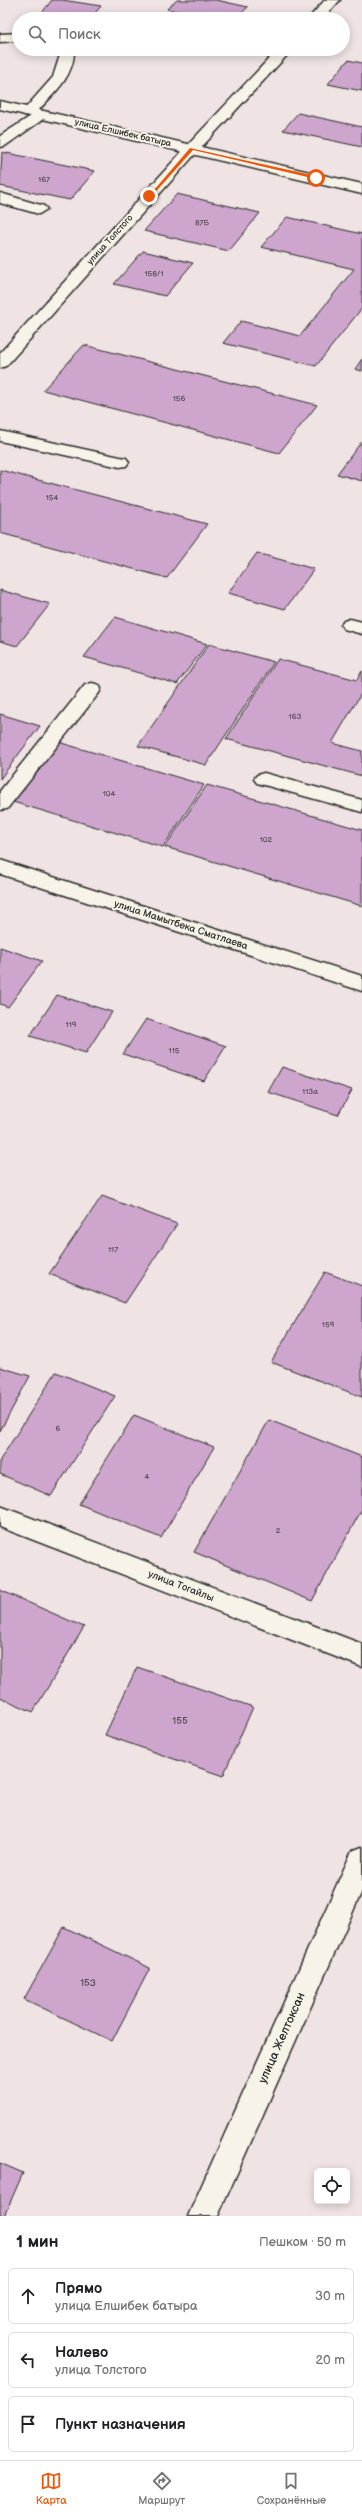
<!DOCTYPE html>
<html lang="ru">
<head>
<meta charset="utf-8">
<style>
  :root { --surface:#fff; --page:#f2f2f2; --text:#202124; --muted:#757577; --line:#e0e0e0; --accent:#ea580c }
  body { margin:0; font-family:"Balsamiq Sans",sans-serif; background:var(--page); color:var(--text) }
  .controls { position:absolute; right:12px; bottom:12px; display:grid; overflow:hidden; border-radius:6px; box-shadow:0 2px 10px #0003 }
  .controls button { width:36px; height:36px; display:grid; place-items:center; padding:0; border:0; border-bottom:1px solid var(--line); background:var(--surface); color:var(--text); font:20px sans-serif }
  .stop { position:absolute; width:12px; height:12px; margin:-9px; border:3px solid #ea580c; border-radius:50%; background:#fff }
  .stop.end { background:#ea580c; border-color:#fff; box-shadow:0 1px 4px #0008 }
  .list { margin:0; padding:0; list-style:none }
  h2 { display:flex; justify-content:space-between; align-items:center; height:52px; margin:0; padding:0 16px; font-size:17px }
  h2 small { font-size:13px; font-weight:400; color:var(--muted) }
  .list li { display:grid; grid-template-columns:26px 1fr auto; gap:12px; align-items:center; box-sizing:border-box; height:56px; margin:0 8px 8px; padding:0 8px; border:1px solid var(--line); border-radius:6px }
  .list b { display:block; font-size:15px; white-space:nowrap }
  .list p { margin:0; font-size:13px; white-space:nowrap; color:var(--muted) }
  .list em { font-size:13px; font-style:normal; color:var(--muted) }
  .icon { flex:none; width:22px; height:22px; fill:none; stroke:currentColor; stroke-width:2; stroke-linecap:round; stroke-linejoin:round }
  .map { position:relative; flex:none; width:362px; height:2216px; overflow:hidden }
  .search { position:absolute; background:var(--surface); box-shadow:0 2px 10px #0003; left:12px; right:12px; top:12px; height:44px; display:flex; align-items:center; gap:10px; box-sizing:border-box; padding:0 14px; border-radius:22px; color:var(--muted); font-size:15px }
  .sheet { height:244px; background:var(--surface) }
  nav { display:flex; justify-content:space-around; align-items:center; box-sizing:border-box; height:56px; border-top:1px solid var(--line); background:var(--surface); font-size:11px; color:var(--muted) }
  nav a { display:grid; justify-items:center; gap:2px }
  nav .on { color:var(--accent) }
  .map>svg:first-child { display:block }
</style>
</head>
<body>
<div class="map">
<svg width="362" height="2216" viewBox="0 0 362 2216">
  <rect width="100%" height="100%" fill="#efe3e3"/>
  <filter id="ink" filterUnits="userSpaceOnUse"><feTurbulence type="fractalNoise" baseFrequency=".025" numOctaves="2"/><feDisplacementMap in="SourceGraphic" scale="8" xChannelSelector="R" yChannelSelector="G"/><feConvolveMatrix kernelMatrix="1 2 1 2 8 2 1 2 1" color-interpolation-filters="sRGB"/></filter>
  <g filter="url(#ink)">
    <!-- building -->
    <g fill="#cda5cd" stroke="#2b2b2b">
      <path d="M52,0H62L101,6L90,19H37Z"/>
      <path d="M177,0H216L248,7L235,19H211L167,9Z"/>
      <path d="M348,60L362,63V91L328,84Z"/>
      <path d="M298,113L362,127V147L283,130Z"/>
      <path d="M2,152L95,171L70,200L0,186Z"/>
      <path d="M177,194L260,213L229,251L144,231Z"/>
      <path d="M287,217L362,234V308L316,366L223,343L241,321L300,336L354,269L261,247Z"/>
      <path d="M143,251L193,263L165,296L114,284Z"/>
      <path d="M84,345L317,405L279,453L43,390Z"/>
      <path d="M362,359V371L355,369Z"/>
      <path d="M362,441V481L337,474Z"/>
      <path d="M0,470L207,524L167,578L0,533Z"/>
      <path d="M257,553L314,569L285,609L228,593Z"/>
      <path d="M0,590L50,604L17,646L0,641Z"/>
      <path d="M115,617L207,644L177,684L84,657Z"/>
      <path d="M209,644L274,662L206,765L138,746Z"/>
      <path d="M278,659L357,680L362,671V692L332,743L362,751V776L226,739Z"/>
      <path d="M0,714L40,726L0,779Z"/>
      <path d="M58,742L204,785L163,847L13,802Z"/>
      <path d="M207,785L362,830V906L165,847Z"/>
      <path d="M0,947L42,961L8,1007L0,1004Z"/>
      <path d="M57,995L112,1012L86,1053L30,1036Z"/>
      <path d="M146,1019L226,1046L204,1081L123,1054Z"/>
      <path d="M282,1067L352,1090L338,1115L268,1092Z"/>
      <path d="M102,1196L177,1224L125,1303L49,1274Z"/>
      <path d="M325,1272L362,1286V1397L271,1362Z"/>
      <path d="M0,1367L30,1376L0,1431Z"/>
      <path d="M56,1372L115,1396L51,1496L0,1474V1460Z"/>
      <path d="M134,1415L214,1447L161,1538L79,1504Z"/>
      <path d="M269,1420L362,1457V1509L312,1601L194,1552Z"/>
      <path d="M0,1590L84,1627L33,1712L0,1697Z"/>
      <path d="M137,1667L253,1707L223,1776L105,1735Z"/>
      <path d="M64,1927L150,1968L112,2041L24,1999Z"/>
      <path d="M0,2163L23,2173L4,2216H0Z"/>
    </g>
    <g fill="none" stroke-linecap="round" stroke-linejoin="round">
      <!-- lane casing -->
      <g stroke="#2b2b2b" stroke-width="3">
        <g id="lane">
          <path d="M19,33V41L0,42V34Z"/>
          <path d="M55,49H70L74,54C72,79 53,94 37,112H47L49,115L5,146L0,147V136L31,116L24,115L22,112L53,77L60,55Z"/>
          <path d="M0,193L44,206L47,209L39,214L0,203Z"/>
          <path d="M0,431L120,457L126,458L129,462L126,466L120,467L0,441Z"/>
          <path d="M350,619L362,622V634L344,629L341,625L344,621Z"/>
          <path d="M92,683L99,685L101,689L99,693L7,809L0,810V791L85,685Z"/>
          <path d="M264,773L362,800V812L257,783L254,779L257,775Z"/>
        </g>
      </g>
      <!-- street casing -->
      <g stroke="#2b2b2b" stroke-width="3">
        <g id="street">
          <path d="M325,0H340L323,19H308Z"/>
          <path d="M278,49H293L197,152L6,366L0,368V353L187,146Z"/>
          <path d="M0,860L362,976V991L0,874Z"/>
          <path d="M0,1506L362,1644V1667L0,1527Z"/>
        </g>
      </g>
      <!-- secondary casing -->
      <g stroke="#2b2b2b" stroke-width="3">
        <g id="secondary">
          <path d="M0,101L362,184V194L0,109Z"/>
          <path d="M362,1847V1891L218,2216H188L352,1851Z"/>
        </g>
      </g>
      <!-- lane -->
      <use href="#lane" fill="#f7f3e8" fill-rule="evenodd"/>
      <!-- street -->
      <use href="#street" fill="#f7f3e8" fill-rule="evenodd"/>
      <!-- secondary -->
      <use href="#secondary" fill="#f7f3e8" fill-rule="evenodd"/>
    </g>
  </g>
  <!-- route -->
  <path fill="#ea580c" d="M190,148L316,176L318,178L316,179L193,150L151,197H148Z"/>
  <g text-anchor="middle" dominant-baseline="central" stroke-width="4" stroke-linejoin="round" paint-order="stroke">
    <!-- number labels -->
    <g font-size="8" fill="#544a54">
      <text x="44" y="179">167</text>
      <text x="202" y="222">87Б</text>
      <text x="154" y="273">158/1</text>
      <text x="179" y="398">156</text>
      <text x="52" y="497">154</text>
      <text x="295" y="716">163</text>
      <text x="109" y="793">104</text>
      <text x="266" y="839">102</text>
      <text x="71" y="1024">119</text>
      <text x="174" y="1050">115</text>
      <text x="310" y="1091">113а</text>
      <text x="113" y="1249">117</text>
      <text x="328" y="1324">159</text>
      <text x="58" y="1428">6</text>
      <text x="147" y="1476">4</text>
      <text x="278" y="1530">2</text>
    </g>
    <!-- far-street labels -->
    <g font-size="9" fill="#2b2b2b" stroke="#f7f3e8">
      <text transform="translate(123 133) rotate(13)">улица Елшибек батыра</text>
      <text transform="translate(110 240) rotate(-48)">улица Толстого</text>
    </g>
    <!-- street labels -->
    <g font-size="10" fill="#2b2b2b" stroke="#f7f3e8">
      <text transform="translate(181 925) rotate(18)">улица Мамытбека Сматлаева</text>
      <text transform="translate(181 1586) rotate(21)">улица Тогайлы</text>
    </g>
    <!-- near-number labels -->
    <g font-size="10" fill="#544a54">
      <text x="180" y="1721">155</text>
      <text x="88" y="1983">153</text>
    </g>
    <!-- near-street labels -->
    <g font-size="12" fill="#2b2b2b" stroke="#f7f3e8">
      <text transform="translate(282 2038) rotate(-66)">улица Желтоксан</text>
    </g>
  </g>
</svg>
<div class="controls">
<button><svg class="icon" aria-label="locate" viewBox="0 0 24 24"><circle cx="12" cy="12" r="6"/><path d="M12 2v4M12 18v4M2 12h4M18 12h4"/></svg></button>
</div>
<div class="stop" style="left:316px;top:178px"></div>
<div class="stop end" style="left:149px;top:196px"></div>
<div class="search"><svg class="icon" aria-label="search" viewBox="0 0 24 24"><circle cx="10" cy="10" r="6"/><path d="M15 15l6 6"/></svg>Поиск</div>
</div>
<section class="sheet">
<h2>1 мин<small>Пешком · 50 m</small></h2>
<ul class="list">
<li><svg class="icon" aria-label="ahead" viewBox="0 0 24 24"><path d="M12 20V5M6 11l6-6 6 6"/></svg><div><b>Прямо</b><p>улица Елшибек батыра</p></div><em>30 m</em></li>
<li><svg class="icon" aria-label="left" viewBox="0 0 24 24"><path d="M17 20v-9H6M10 6l-5 5 5 5"/></svg><div><b>Налево</b><p>улица Толстого</p></div><em>20 m</em></li>
<li><svg class="icon" aria-label="arrive" viewBox="0 0 24 24"><path d="M6 21V4h12l-3 4 3 4H6"/></svg><div><b>Пункт назначения</b></div></li>
</ul>
</section>
<nav>
<a class="on"><svg class="icon" aria-label="map" viewBox="0 0 24 24"><path d="M3 6l6-2 6 2 6-2v14l-6 2-6-2-6 2zM9 4v14M15 6v14"/></svg>Карта</a>
<a><svg class="icon" aria-label="directions" viewBox="0 0 24 24"><path d="M12 3l9 9-9 9-9-9zM9 14v-3h6M13 9l2 2-2 2"/></svg>Маршрут</a>
<a><svg class="icon" aria-label="saved" viewBox="0 0 24 24"><path d="M7 4h10v16l-5-4-5 4z"/></svg>Сохранённые</a>
</nav>
</body>
</html>
